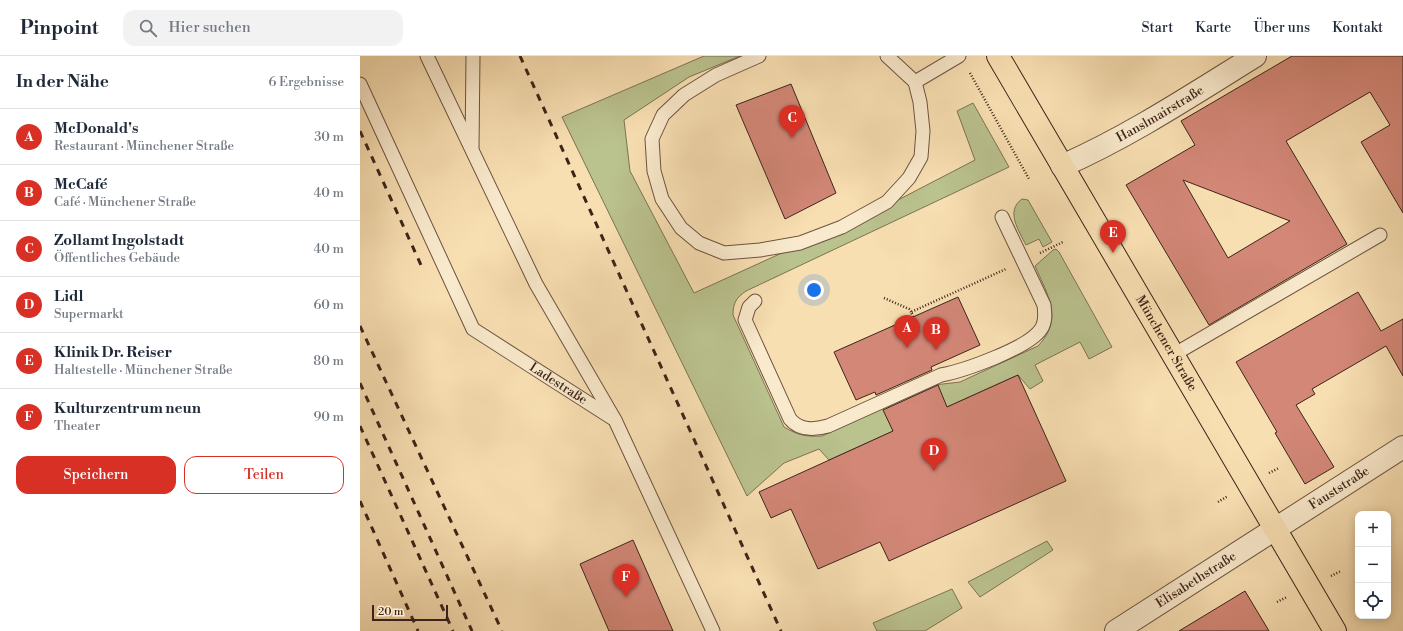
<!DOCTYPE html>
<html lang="de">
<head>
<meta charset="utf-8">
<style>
  :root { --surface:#fff; --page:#f2f2f3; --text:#1f2937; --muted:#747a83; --line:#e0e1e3; --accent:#d93025 }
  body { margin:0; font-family:"Libre Bodoni",serif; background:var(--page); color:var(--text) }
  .controls { position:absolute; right:12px; bottom:12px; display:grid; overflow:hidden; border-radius:8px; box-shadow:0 2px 10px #0003 }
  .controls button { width:36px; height:36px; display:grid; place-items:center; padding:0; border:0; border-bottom:1px solid var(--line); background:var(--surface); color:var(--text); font:20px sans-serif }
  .scale { position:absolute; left:12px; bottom:10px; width:76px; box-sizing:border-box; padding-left:4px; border:2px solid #3d241a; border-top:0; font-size:11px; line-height:14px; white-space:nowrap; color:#3d241a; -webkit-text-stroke:3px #faeacd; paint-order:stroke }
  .you { position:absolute; left:454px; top:234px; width:14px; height:14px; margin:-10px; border:3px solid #fff; border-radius:50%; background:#1a73e8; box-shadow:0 0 0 6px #1a73e833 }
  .badge { display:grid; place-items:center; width:26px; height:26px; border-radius:50%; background:var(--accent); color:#fff; font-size:13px; font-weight:700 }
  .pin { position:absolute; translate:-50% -33px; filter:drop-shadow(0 1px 2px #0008) }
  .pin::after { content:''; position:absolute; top:21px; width:14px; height:12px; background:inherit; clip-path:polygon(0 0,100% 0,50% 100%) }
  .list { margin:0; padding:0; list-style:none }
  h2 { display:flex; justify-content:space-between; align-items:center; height:52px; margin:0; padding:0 16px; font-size:17px }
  h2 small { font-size:13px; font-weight:400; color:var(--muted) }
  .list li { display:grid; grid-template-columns:26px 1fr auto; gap:12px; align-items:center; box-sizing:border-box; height:56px; padding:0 16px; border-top:1px solid var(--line) }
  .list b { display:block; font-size:15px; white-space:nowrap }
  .list p { margin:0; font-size:13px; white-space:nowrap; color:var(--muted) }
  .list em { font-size:13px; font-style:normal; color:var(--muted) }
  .actions { display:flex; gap:8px; padding:12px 16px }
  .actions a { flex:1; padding:9px 0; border:1px solid var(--accent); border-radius:12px; text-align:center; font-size:14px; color:var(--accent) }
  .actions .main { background:var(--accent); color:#fff }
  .icon { flex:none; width:22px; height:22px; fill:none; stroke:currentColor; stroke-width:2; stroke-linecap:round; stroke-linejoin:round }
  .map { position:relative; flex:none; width:1043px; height:575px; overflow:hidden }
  header { display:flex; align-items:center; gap:24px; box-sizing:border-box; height:56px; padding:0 20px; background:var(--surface); border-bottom:1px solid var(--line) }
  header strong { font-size:19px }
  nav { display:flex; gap:22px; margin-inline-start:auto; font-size:14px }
  .search { width:280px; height:36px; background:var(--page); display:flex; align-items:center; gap:10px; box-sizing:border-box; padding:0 14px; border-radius:12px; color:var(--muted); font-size:15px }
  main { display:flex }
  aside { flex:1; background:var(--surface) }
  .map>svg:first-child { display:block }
</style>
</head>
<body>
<header>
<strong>Pinpoint</strong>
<div class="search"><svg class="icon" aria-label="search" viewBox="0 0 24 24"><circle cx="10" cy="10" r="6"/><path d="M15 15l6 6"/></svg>Hier suchen</div>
<nav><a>Start</a><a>Karte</a><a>Über uns</a><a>Kontakt</a></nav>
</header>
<main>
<aside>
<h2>In der Nähe<small>6 Ergebnisse</small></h2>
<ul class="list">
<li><span class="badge">A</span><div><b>McDonald's</b><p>Restaurant · Münchener Straße</p></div><em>30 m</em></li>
<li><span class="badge">B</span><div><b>McCafé</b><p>Café · Münchener Straße</p></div><em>40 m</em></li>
<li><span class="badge">C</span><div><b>Zollamt Ingolstadt</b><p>Öffentliches Gebäude</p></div><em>40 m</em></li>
<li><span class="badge">D</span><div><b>Lidl</b><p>Supermarkt</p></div><em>60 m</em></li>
<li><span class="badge">E</span><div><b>Klinik Dr. Reiser</b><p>Haltestelle · Münchener Straße</p></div><em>80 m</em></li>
<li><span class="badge">F</span><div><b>Kulturzentrum neun</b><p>Theater</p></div><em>90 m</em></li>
</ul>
<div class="actions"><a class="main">Speichern</a><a>Teilen</a></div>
</aside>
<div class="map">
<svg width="1043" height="575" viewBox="0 0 1043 575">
  <rect width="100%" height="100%" fill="#f8dfb2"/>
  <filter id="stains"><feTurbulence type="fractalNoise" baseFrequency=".005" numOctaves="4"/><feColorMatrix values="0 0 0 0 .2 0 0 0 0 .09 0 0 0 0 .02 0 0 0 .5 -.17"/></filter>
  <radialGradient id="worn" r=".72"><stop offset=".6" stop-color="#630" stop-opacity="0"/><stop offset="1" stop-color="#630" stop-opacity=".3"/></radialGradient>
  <!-- green -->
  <g fill="#bac28e" stroke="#7c7354">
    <path d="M344,0H380L329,21L264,64L270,115L334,237L536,145L615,104L597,55L613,47L649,111L386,235C376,242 373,247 373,259L424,371C437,379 447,381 462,380L574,329L600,326L678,290C704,263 688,240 675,210L693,194L696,193L699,196L752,291L729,303L720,286L675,309L683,325L670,333L658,319L469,404L459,393L424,407L387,440L202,61Z"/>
    <path d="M662,143L668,144L692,186L683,191L679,183L666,189C659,175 645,155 662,143Z"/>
    <path d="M687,485L693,494L620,541L608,526Z"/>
    <path d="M592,533L602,552L565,575H517L513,567Z"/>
  </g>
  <!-- building -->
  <g fill="#d38777" stroke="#3d241a" fill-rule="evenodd">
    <path d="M932,0H1043V157L1001,86L1030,69L1010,36L926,85L987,188L849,269L766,129L835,89L821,65ZM823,124L930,165L868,202Z"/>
    <path d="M431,28L476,137L425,163L376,49Z"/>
    <path d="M998,236L1021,275L1043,263V320L1026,290L952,333L955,338L936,349L974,411L945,428L915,377L917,376L876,306Z"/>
    <path d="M598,241L620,289L571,311L572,314L516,339L515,336L496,344L474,296Z"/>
    <path d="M658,319L706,425L529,505L520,486L458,513L431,453L411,462L399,436L533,375L523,354L578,329L587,351Z"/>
    <path d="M273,484L313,575H249L220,508Z"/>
    <path d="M885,535L909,575H819Z"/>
  </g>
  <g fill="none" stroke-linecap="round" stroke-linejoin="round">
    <!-- lane casing -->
    <g stroke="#6c5340" stroke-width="15">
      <g id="lane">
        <path d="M67,0L176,228L255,364L353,575"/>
        <path d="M399,0L356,19L324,39L303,59L292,83L294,115L302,143L321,172L339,187L364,197L400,194L440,187L482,171L527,146L549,122L561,101L563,75L560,46L555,26L527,0"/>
        <path d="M555,26L599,0"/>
        <path id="s1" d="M0,28L113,273L252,362"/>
        <path d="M112,92L113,0"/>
        <path d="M395,245L389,251L385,264L430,363C440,375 454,374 468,370L581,319C603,315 669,292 681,273C686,266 685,257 684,249L642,161"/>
        <path d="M813,299L1020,179"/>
      </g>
    </g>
    <!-- street casing -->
    <g stroke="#6c5340" stroke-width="24">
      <g id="street">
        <path id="s2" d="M702,110C770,80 832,39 895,0"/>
        <path id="s3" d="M756,575L1043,391"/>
      </g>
    </g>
    <!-- primary casing -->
    <g stroke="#3d241a" stroke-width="24">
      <g id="primary">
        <path id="s4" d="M638,0L975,575"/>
      </g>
    </g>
    <!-- path -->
    <g stroke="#3d241a" stroke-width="2.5" stroke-dasharray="1 2" stroke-linecap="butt">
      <path d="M610,17L669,123"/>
      <path d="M680,197L703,186"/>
      <path d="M524,242L549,253L551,256"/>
      <path d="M553,261L551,256L646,213"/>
      <path d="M909,417L919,412"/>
      <path d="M858,446L868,440"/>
      <path d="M971,520L981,515"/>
      <path d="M917,546L927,541"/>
    </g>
    <!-- lane -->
    <use href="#lane" stroke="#faeacd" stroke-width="13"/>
    <!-- street -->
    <use href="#street" stroke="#faeacd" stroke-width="22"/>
    <!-- primary -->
    <use href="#primary" stroke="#f8dfb2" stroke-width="22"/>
    <!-- rail -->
    <g stroke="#3d241a" stroke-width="3" stroke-dasharray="7 7" stroke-linecap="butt">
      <path d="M160,0L421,575"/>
      <path d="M0,75L61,209"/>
      <path d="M0,270L142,575"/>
      <path d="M0,327L112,575"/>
      <path d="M0,370L93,575"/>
      <path d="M0,445L58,575"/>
    </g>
  </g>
  <g text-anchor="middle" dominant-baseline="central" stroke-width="3" stroke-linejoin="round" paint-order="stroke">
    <!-- street labels -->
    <g font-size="13" fill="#3d241a" stroke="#faeacd">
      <text stroke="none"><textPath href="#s2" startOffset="111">Hanslmairstraße</textPath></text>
      <text stroke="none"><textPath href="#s4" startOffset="333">Münchener Straße</textPath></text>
      <text stroke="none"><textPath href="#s1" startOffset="371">Ladestraße</textPath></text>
      <text stroke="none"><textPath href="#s3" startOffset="265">Fauststraße</textPath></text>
      <text stroke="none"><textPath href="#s3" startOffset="95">Elisabethstraße</textPath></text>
    </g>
  </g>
  <rect width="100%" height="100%" filter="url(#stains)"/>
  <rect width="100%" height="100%" fill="url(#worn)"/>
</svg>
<div class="controls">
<button>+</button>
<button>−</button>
<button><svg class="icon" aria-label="locate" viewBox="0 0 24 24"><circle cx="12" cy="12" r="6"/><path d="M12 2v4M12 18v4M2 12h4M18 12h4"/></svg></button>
</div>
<div class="scale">20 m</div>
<div class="you"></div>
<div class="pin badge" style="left:547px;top:292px">A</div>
<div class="pin badge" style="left:576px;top:294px">B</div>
<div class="pin badge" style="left:432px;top:82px">C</div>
<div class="pin badge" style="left:574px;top:415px">D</div>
<div class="pin badge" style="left:753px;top:197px">E</div>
<div class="pin badge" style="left:266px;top:541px">F</div>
</div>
</main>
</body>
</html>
